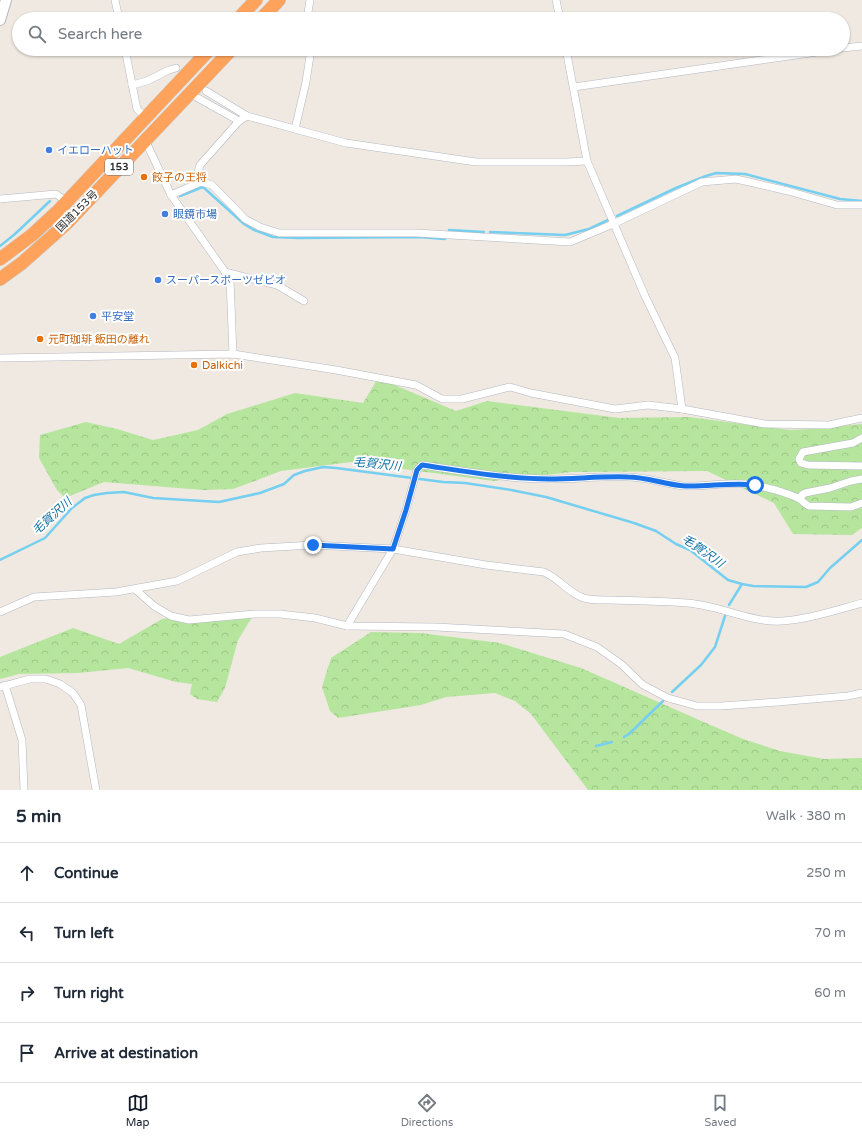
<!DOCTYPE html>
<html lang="en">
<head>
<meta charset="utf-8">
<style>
  :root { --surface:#fff; --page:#f2f2f3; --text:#1f2937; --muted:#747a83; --line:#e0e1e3; --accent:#111827 }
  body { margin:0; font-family:"Varela Round","Noto Sans JP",sans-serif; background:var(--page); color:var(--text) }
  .stop { position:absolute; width:12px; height:12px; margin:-9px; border:3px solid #1a73e8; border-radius:50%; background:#fff }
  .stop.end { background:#1a73e8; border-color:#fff; box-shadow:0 1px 4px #0008 }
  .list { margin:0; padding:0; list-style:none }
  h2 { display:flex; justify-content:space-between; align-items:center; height:52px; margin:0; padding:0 16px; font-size:17px }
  h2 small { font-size:13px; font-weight:400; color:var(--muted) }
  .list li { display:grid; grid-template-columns:26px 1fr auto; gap:12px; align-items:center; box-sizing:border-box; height:60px; padding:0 16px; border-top:1px solid var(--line) }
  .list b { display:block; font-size:15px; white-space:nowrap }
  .list em { font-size:13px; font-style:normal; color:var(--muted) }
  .icon { flex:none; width:22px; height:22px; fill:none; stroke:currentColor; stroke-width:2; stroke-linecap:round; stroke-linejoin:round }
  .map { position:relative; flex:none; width:862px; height:790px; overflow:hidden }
  .search { position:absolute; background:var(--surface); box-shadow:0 1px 3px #0004; left:12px; right:12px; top:12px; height:44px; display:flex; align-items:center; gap:10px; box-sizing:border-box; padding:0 14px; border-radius:22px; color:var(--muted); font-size:15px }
  .sheet { height:292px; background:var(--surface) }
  nav { display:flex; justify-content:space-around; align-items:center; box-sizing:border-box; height:56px; border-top:1px solid var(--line); background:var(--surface); font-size:11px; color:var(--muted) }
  nav a { display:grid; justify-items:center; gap:2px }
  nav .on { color:var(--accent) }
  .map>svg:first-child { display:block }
</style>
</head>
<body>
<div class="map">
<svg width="862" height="790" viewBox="0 0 862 790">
  <defs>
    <pattern id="forest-crowns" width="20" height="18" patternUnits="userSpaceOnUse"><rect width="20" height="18" fill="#b6e59e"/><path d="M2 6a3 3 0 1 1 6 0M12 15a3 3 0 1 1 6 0" fill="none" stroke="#9dc588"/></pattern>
  </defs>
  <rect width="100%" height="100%" fill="#efe9e1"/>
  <!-- forest -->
  <g fill="url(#forest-crowns)">
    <path d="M378,378L456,411L487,401L619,418L689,417L790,430L810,429L862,424V528L852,535L793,534L774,503L707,471L572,472L493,481L351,462L281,471L233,489L203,490L104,482L65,498L57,490L39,458L40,435L86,422L117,429L153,440L198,430L227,414L295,393L363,403Z"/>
    <path d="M254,614L238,640L225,688L217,702L197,699L190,694L192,684L176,682L128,668L78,673L19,674L0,679V657L73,628L119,644L162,619L168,618L171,616L189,620Z"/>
    <path d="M371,632L420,633L500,643L581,668L706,723L743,739L780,751L824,759L862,758V790H588L531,714L515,701L495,693L446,697L421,705L338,718L330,711L322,687L331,658Z"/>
  </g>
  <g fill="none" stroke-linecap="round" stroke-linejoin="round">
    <!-- stream -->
    <g stroke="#75cff0" stroke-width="2.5">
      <path d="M180,196L203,187L244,224L254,230L273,237L299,238L419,237L445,239"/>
      <path d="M617,216L676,188L706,176L716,173L745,174L840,199L862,201"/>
      <path d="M449,230L484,232"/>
      <path d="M490,232L565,235L589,229L608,220"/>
      <path d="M0,246L15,234L50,201"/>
      <path d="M0,560L45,538L72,508L85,498L94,495L107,493L124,492L153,498L219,502L260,493L284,484L294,475L305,471L323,467L336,468L443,482L465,483L511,490L546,497L634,523L656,531L676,544L690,550L728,580L742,584L753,586L806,587L818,582L830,568L862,540"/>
      <path d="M729,605L742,584"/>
      <path d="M672,692L701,665L715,647L725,616"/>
      <path d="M624,737L629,734L663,701"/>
      <path d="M596,746L612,742"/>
    </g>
    <!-- street casing -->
    <g stroke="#b4b7c1" stroke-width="8">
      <g id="street">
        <path d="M115,0L119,19"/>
        <path d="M556,0L560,19"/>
        <path d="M307,19L310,0"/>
        <path d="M843,48L862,46"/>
        <path d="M125,49L137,109L146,118"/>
        <path d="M566,49L587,161L645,296L675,358L682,409"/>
        <path d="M132,85L147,81L169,70L176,68"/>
        <path d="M574,87L838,49"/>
        <path d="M206,91L247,116L346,143L476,162H566L587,161"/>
        <path d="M189,93L239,121"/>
        <path d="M295,129L306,82L311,49"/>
        <path d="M145,140L171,195L230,279L233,354"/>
        <path d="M201,182L198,172L200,165L239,121L247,116"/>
        <path d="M171,195L201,182L212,185L245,219L260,227L279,233H416L570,242L613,224L702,182L736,179L788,191L837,205H862"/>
        <path d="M0,199L56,194L66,201"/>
        <path d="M225,272L277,285L304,301"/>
        <path d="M0,358L233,354L336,370L416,385L442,399H462L510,387L531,393L615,409L648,405L682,409L765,424L829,425L862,418"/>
        <path d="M862,438L853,443L803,452L799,459L801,463L808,465L862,466"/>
        <path d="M800,499L802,495L805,493L830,488L851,481L862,479"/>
        <path d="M862,503L851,507L809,506C803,504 803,500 798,498C784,492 769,488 754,485C731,481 708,487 684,486C665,484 647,477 628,477C601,476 575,479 549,479C506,479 463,471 422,465L417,470L406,510L393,549L347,626L436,627L564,634L597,647L621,664L643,685L668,698L697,706H721L778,702L848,696L862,693"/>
        <path d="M136,590L154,606L171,616L189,620L254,614H280L315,618L347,626"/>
        <path d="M0,612L34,597L116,592L177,581L237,552L261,548L313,545L393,549L486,565L544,572C558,578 567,591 581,597C590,601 602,600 612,600C637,601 662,601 687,603C719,605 751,623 782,621C809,619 836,610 862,603"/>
        <path d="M5,685L22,740L24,790"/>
        <path d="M0,687L30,679H46L60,684L73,693L81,705L96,790"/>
      </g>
    </g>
    <!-- secondary casing -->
    <g stroke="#b4b7c1" stroke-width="12">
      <path id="secondary" d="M0,20L6,0"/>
    </g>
    <!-- highway casing -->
    <g stroke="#c9c9c9" stroke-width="14">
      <g id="highway">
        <path d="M238,19L256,0"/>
        <path d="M261,19L279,0"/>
        <path d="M0,259L32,235L58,211L210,49"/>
        <path d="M0,279L22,263L67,223L232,49"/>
      </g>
    </g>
    <!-- street -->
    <use href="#street" stroke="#fff" stroke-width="7"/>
    <!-- secondary -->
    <use href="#secondary" stroke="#fff" stroke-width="10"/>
    <!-- highway -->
    <use href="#highway" stroke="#ffa35c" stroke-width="13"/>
  </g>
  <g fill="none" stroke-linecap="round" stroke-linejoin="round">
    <!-- route -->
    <path stroke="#1a73e8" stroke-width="5" d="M313,545L393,549L406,510L417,470L422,465C463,471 507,479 549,479C575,479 602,476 628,477C647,477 666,485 685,486C708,487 731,482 755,485"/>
  </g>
  <!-- markers -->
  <g fill="#3f7fe0" stroke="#fff" stroke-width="1.5">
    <circle cx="49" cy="150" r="4"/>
    <circle cx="165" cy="214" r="4"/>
    <circle cx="158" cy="280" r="4"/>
    <circle cx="93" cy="316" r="4"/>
  </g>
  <g fill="#e8710a" stroke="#fff" stroke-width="1.5">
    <circle cx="144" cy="177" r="4"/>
    <circle cx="40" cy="339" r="4"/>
    <circle cx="194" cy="365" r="4"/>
  </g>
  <g text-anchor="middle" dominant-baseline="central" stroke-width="4" stroke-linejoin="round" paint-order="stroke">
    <!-- shield labels -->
    <rect fill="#fff" stroke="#6d6d6d" stroke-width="1" x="105" y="159" width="28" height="16" rx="3"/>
    <g font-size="10" font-weight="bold" fill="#2e2e2e">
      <text x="119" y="167">153</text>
    </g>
    <!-- shop labels -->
    <g font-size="11" fill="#366cbe" stroke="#fff" text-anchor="start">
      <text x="57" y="150">イエローハット</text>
      <text x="173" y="214">眼鏡市場</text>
      <text x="166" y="280">スーパースポーツゼビオ</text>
      <text x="101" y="316">平安堂</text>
    </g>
    <!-- food labels -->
    <g font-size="11" fill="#c56008" stroke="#fff" text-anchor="start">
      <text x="152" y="177">餃子の王将</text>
      <text x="48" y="339">元町珈琲 飯田の離れ</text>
      <text x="202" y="365">Dalkichi</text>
    </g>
    <!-- street labels -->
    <g font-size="11" fill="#2e2e2e" stroke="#fff">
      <text transform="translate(77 211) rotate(-45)">国道153号</text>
    </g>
    <!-- water labels -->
    <g font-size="12" font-style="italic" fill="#0d6fa3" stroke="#fff">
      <text transform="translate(377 464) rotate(6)">毛賀沢川</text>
      <text transform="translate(52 516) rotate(-42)">毛賀沢川</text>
      <text transform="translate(703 551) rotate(35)">毛賀沢川</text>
    </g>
  </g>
</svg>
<div class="stop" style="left:755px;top:485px"></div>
<div class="stop end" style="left:313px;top:545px"></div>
<div class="search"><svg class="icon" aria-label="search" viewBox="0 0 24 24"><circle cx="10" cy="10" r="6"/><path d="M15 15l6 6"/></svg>Search here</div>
</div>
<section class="sheet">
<h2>5 min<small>Walk · 380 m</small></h2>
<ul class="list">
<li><svg class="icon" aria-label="ahead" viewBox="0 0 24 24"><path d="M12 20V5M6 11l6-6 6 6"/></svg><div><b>Continue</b></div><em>250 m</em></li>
<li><svg class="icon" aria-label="left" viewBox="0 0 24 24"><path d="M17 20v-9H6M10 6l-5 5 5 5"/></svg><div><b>Turn left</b></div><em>70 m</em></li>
<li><svg class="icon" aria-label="right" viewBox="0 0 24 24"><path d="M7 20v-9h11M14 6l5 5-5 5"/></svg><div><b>Turn right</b></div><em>60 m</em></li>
<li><svg class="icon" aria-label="arrive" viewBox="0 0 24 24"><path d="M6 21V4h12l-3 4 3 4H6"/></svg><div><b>Arrive at destination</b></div></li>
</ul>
</section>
<nav>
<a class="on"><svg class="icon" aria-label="map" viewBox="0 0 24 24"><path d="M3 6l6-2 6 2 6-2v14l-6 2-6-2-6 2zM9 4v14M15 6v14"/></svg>Map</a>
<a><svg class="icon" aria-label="directions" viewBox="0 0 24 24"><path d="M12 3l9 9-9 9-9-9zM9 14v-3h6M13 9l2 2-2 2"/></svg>Directions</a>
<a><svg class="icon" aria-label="saved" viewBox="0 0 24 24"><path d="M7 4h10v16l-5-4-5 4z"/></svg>Saved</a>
</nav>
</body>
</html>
